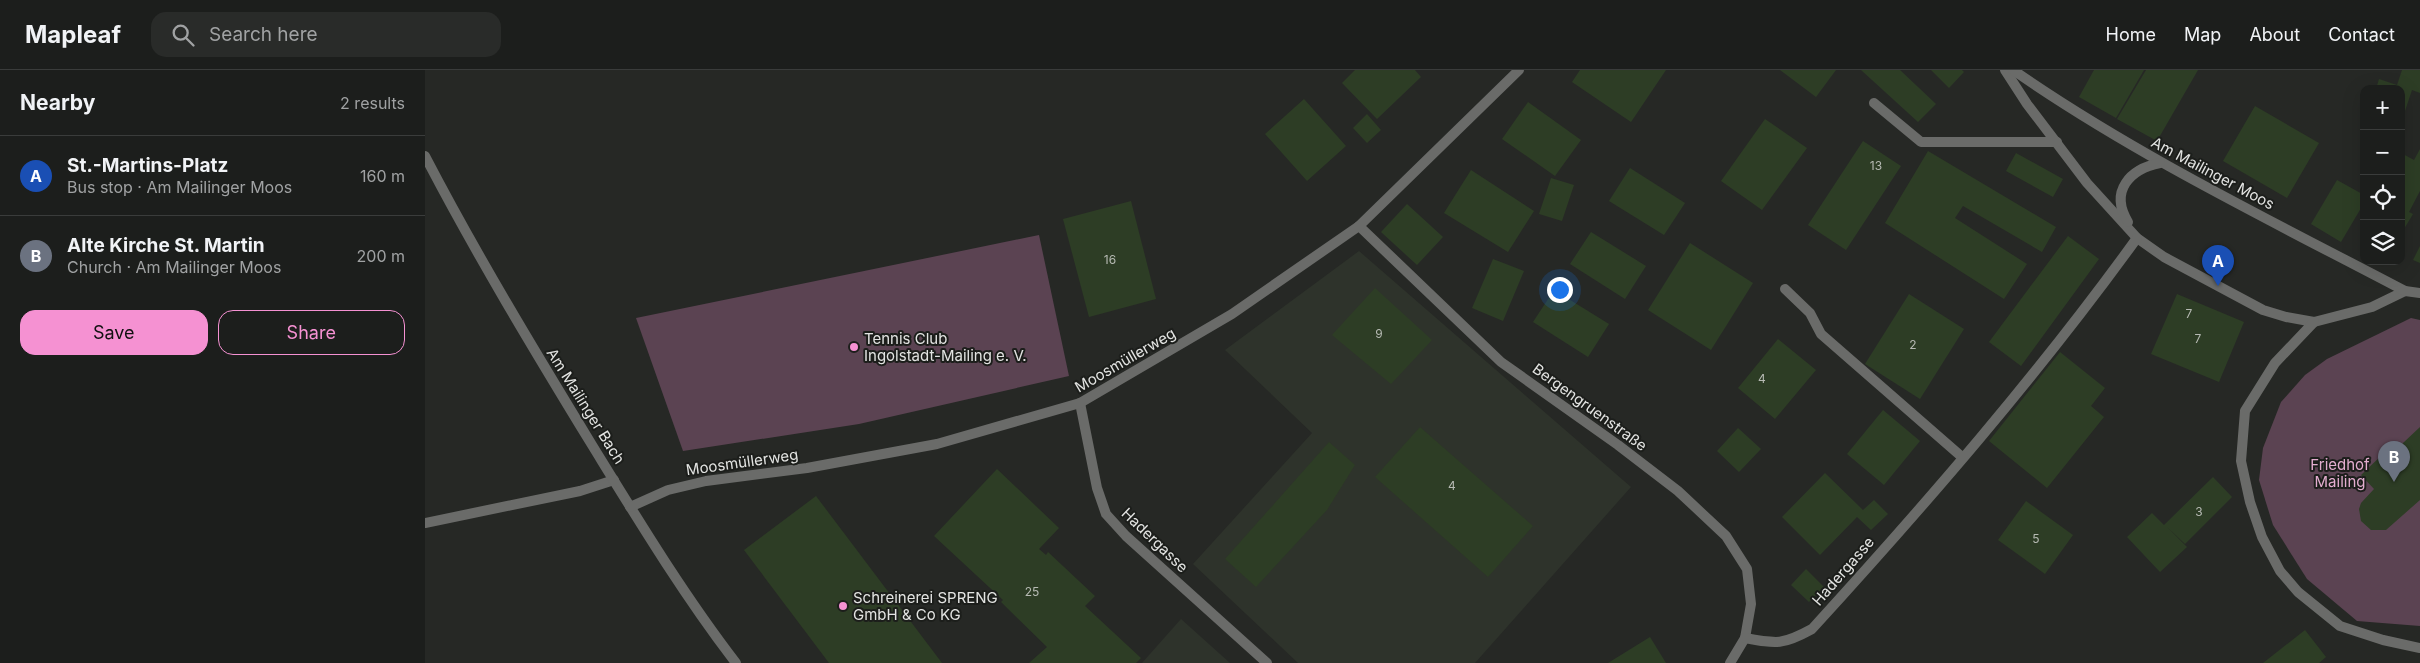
<!DOCTYPE html>
<html lang="en">
<head>
<meta charset="utf-8">
<style>
  :root { --surface:#1c1e1c; --page:#292b29; --text:#f1f3f6; --muted:#a0a2a3; --line:#3a3c3b; --accent:#f591d2 }
  body { margin:0; font-family:Inter,sans-serif; background:var(--page); color:var(--text) }
  .controls { position:absolute; right:15px; top:15px; display:grid; overflow:hidden; border-radius:10px; box-shadow:0 5px 20px #0002 }
  .controls button { width:45px; height:45px; display:grid; place-items:center; padding:0; border:0; border-bottom:1px solid var(--line); background:var(--surface); color:var(--text); font:25px sans-serif }
  .you { position:absolute; left:1134px; top:219px; width:18px; height:18px; margin:-12px; border:4px solid #fff; border-radius:50%; background:#1a73e8; box-shadow:0 0 0 8px #1a73e833 }
  .badge { display:grid; place-items:center; width:32px; height:32px; border-radius:50%; background:var(--accent); color:#fff; font-size:16px; font-weight:700 }
  .pin { position:absolute; translate:-50% -41px; filter:drop-shadow(0 1px 2px #0008) }
  .pin::after { content:''; position:absolute; top:26px; width:18px; height:15px; background:inherit; clip-path:polygon(0 0,100% 0,50% 100%) }
  .list { margin:0; padding:0; list-style:none }
  h2 { display:flex; justify-content:space-between; align-items:center; height:65px; margin:0; padding:0 20px; font-size:21px }
  h2 small { font-size:16px; font-weight:400; color:var(--muted) }
  .list li { display:grid; grid-template-columns:32px 1fr auto; gap:15px; align-items:center; box-sizing:border-box; height:80px; padding:0 20px; border-top:1px solid var(--line) }
  .list b { display:block; font-size:19px; white-space:nowrap }
  .list p { margin:0; font-size:16px; white-space:nowrap; color:var(--muted) }
  .list em { font-size:16px; font-style:normal; color:var(--muted) }
  .actions { display:flex; gap:10px; padding:15px 20px }
  .actions a { flex:1; padding:11px 0; border:1px solid var(--accent); border-radius:15px; text-align:center; font-size:18px; color:var(--accent) }
  .actions .main { background:var(--accent); color:#111 }
  .icon { flex:none; width:28px; height:28px; fill:none; stroke:currentColor; stroke-width:2; stroke-linecap:round; stroke-linejoin:round }
  .map { position:relative; flex:none; width:1995px; height:593px; overflow:hidden }
  header { display:flex; align-items:center; gap:30px; box-sizing:border-box; height:70px; padding:0 25px; background:var(--surface); border-bottom:1px solid var(--line) }
  header strong { font-size:24px }
  nav { display:flex; gap:28px; margin-inline-start:auto; font-size:18px }
  .search { width:350px; height:45px; background:var(--page); display:flex; align-items:center; gap:12px; box-sizing:border-box; padding:0 18px; border-radius:15px; color:var(--muted); font-size:19px }
  main { display:flex }
  aside { flex:1; background:var(--surface) }
  .map>svg:first-child { display:block }
</style>
</head>
<body>
<header>
<strong>Mapleaf</strong>
<div class="search"><svg class="icon" aria-label="search" viewBox="0 0 24 24"><circle cx="10" cy="10" r="6"/><path d="M15 15l6 6"/></svg>Search here</div>
<nav><a>Home</a><a>Map</a><a>About</a><a>Contact</a></nav>
</header>
<main>
<aside>
<h2>Nearby<small>2 results</small></h2>
<ul class="list">
<li><span class="badge" style="background:#1a4fb4">A</span><div><b>St.-Martins-Platz</b><p>Bus stop · Am Mailinger Moos</p></div><em>160 m</em></li>
<li><span class="badge" style="background:#6b7280">B</span><div><b>Alte Kirche St. Martin</b><p>Church · Am Mailinger Moos</p></div><em>200 m</em></li>
</ul>
<div class="actions"><a class="main">Save</a><a>Share</a></div>
</aside>
<div class="map">
<svg width="1995" height="593" viewBox="0 0 1995 593">
  <rect width="100%" height="100%" fill="#262825"/>
  <!-- built -->
  <g fill="#2e332b">
    <path d="M934,181L1206,417L1050,593H873L768,494L887,363L800,280Z"/>
    <path d="M756,549L805,593H717Z"/>
  </g>
  <!-- green -->
  <g fill="#5b4352">
    <path d="M614,165L644,306L434,354L258,381L211,248Z"/>
    <path d="M1986,248L1995,250V556L1932,551L1882,509L1848,455L1834,410L1838,378L1856,332L1880,305L1902,289Z"/>
  </g>
  <!-- building -->
  <g fill="#2d3d25">
    <path d="M930,0H990L996,7L952,49L917,13Z"/>
    <path d="M1155,0H1241L1206,52L1147,12Z"/>
    <path d="M1355,0H1411L1391,27Z"/>
    <path d="M1436,0H1475L1511,34L1493,52Z"/>
    <path d="M1506,0H1537L1539,2L1524,18Z"/>
    <path d="M1669,0H1719L1691,48L1654,27Z"/>
    <path d="M1721,0H1773L1732,71L1692,49Z"/>
    <path d="M1977,0H1995V23L1987,20L1977,50L1976,19H1951L1954,9L1972,15Z"/>
    <path d="M879,29L921,76L882,111L840,64Z"/>
    <path d="M1103,32L1156,70L1130,106L1077,69Z"/>
    <path d="M1830,36L1894,73L1862,128L1798,91Z"/>
    <path d="M942,44L956,60L942,73L928,58Z"/>
    <path d="M1340,49L1382,78L1337,140L1296,111Z"/>
    <path d="M1438,71L1476,96L1421,180L1383,155Z"/>
    <path d="M1995,79V121L1984,142L1988,144L1976,164V87L1978,84L1989,90Z"/>
    <path d="M1503,81L1631,157L1617,182L1538,136L1530,148L1602,194L1579,229L1460,153Z"/>
    <path d="M1591,83L1638,109L1628,127L1581,101Z"/>
    <path d="M1205,98L1260,133L1239,165L1184,131Z"/>
    <path d="M1046,100L1109,141L1083,182L1019,143Z"/>
    <path d="M1126,108L1149,115L1137,151L1114,144Z"/>
    <path d="M1912,110L1939,125V133L1916,172L1886,154Z"/>
    <path d="M706,131L731,229L664,247L638,149Z"/>
    <path d="M982,134L1018,167L992,195L956,162Z"/>
    <path d="M1166,162L1221,196L1200,229L1145,194Z"/>
    <path d="M1643,166L1674,189L1596,296L1564,272Z"/>
    <path d="M1265,173L1328,213L1286,280L1223,240Z"/>
    <path d="M1995,176V193L1988,190Z"/>
    <path d="M1068,189L1099,201L1078,251L1047,238Z"/>
    <path d="M950,218L1007,270L966,314L907,265Z"/>
    <path d="M1129,220L1184,254L1163,287L1108,252Z"/>
    <path d="M1484,224L1539,259L1495,329L1440,294Z"/>
    <path d="M1752,224L1819,252L1794,312L1726,284Z"/>
    <path d="M1353,269L1391,300L1350,349L1313,318Z"/>
    <path d="M1635,282L1680,318L1666,336L1679,347L1622,418L1564,371Z"/>
    <path d="M1458,340L1495,371L1459,415L1422,384Z"/>
    <path d="M995,357L1108,456L1063,507L950,407Z"/>
    <path d="M1995,357V430L1961,460H1946L1936,451L1934,439L1936,433L1949,419L1936,405L1958,384L1962,388Z"/>
    <path d="M1313,358L1336,379L1314,402L1292,381Z"/>
    <path d="M904,372L930,395L902,440L831,517L800,489Z"/>
    <path d="M572,399L634,458L614,479L621,485L623,482L670,526L660,536L716,588L711,593H604L622,577L576,532L578,530L509,466Z"/>
    <path d="M1400,403L1438,440L1449,430L1463,444L1446,460L1432,447L1395,485L1357,447Z"/>
    <path d="M1788,407L1807,427L1760,474L1742,457L1762,477L1735,502L1702,467L1727,443L1739,455Z"/>
    <path d="M391,426L517,593H404L319,480Z"/>
    <path d="M1601,431L1648,465L1620,504L1573,470Z"/>
    <path d="M1381,499L1399,517L1384,532L1366,515Z"/>
    <path d="M1880,560L1901,587L1894,593H1838Z"/>
    <path d="M1225,567L1241,593H1183Z"/>
  </g>
  <g fill="none" stroke-linecap="round" stroke-linejoin="round">
    <!-- service -->
    <path stroke="#6a6b69" stroke-width="10" d="M0,453L155,421L189,410"/>
    <!-- minor -->
    <g stroke="#6a6b69" stroke-width="10">
      <path d="M1580,0L1602,34L1662,113L1712,168L1739,187L1838,240L1861,247L1889,252L1947,237L1980,221"/>
      <path d="M1588,0C1712,86 1847,151 1980,221L1995,223"/>
      <path d="M1449,33L1496,72H1632"/>
      <path d="M0,86C51,184 109,280 167,375C212,448 258,524 311,593"/>
      <path d="M1703,152C1684,121 1705,99 1735,93"/>
      <path d="M934,156L1076,292L1193,375L1253,421L1301,466L1322,499L1326,534L1320,568L1305,593"/>
      <path d="M1360,219L1385,243L1396,264L1537,387"/>
      <path d="M1889,252L1850,293L1820,341L1816,391L1825,432L1837,467L1855,501L1873,522L1915,556L1958,570L1995,578"/>
      <path d="M655,333L672,418L681,444L701,466L842,593"/>
      <path d="M205,437L243,420L281,411L382,398L512,374L655,333L807,244L934,156L1094,0"/>
      <path d="M1320,568C1352,574 1358,575 1387,559C1501,434 1613,305 1712,168"/>
    </g>
  </g>
  <!-- markers -->
  <g fill="#f591d2" stroke="#1c1e1b" stroke-width="2">
    <circle cx="429" cy="277" r="5"/>
    <circle cx="418" cy="536" r="5"/>
  </g>
  <g text-anchor="middle" dominant-baseline="central" stroke-width="4" stroke-linejoin="round" paint-order="stroke">
    <!-- number labels -->
    <g font-size="12" fill="#b6bab3">
      <text x="1451" y="95">13</text>
      <text x="685" y="189">16</text>
      <text x="1764" y="243">7</text>
      <text x="954" y="263">9</text>
      <text x="1773" y="268">7</text>
      <text x="1488" y="274">2</text>
      <text x="1337" y="308">4</text>
      <text x="1027" y="415">4</text>
      <text x="1774" y="441">3</text>
      <text x="1611" y="468">5</text>
      <text x="607" y="521">25</text>
    </g>
    <!-- street labels -->
    <g font-size="15" fill="#e3e4e2" stroke="#1c1e1b">
      <text transform="translate(1788 103) rotate(28)">Am Mailinger Moos</text>
      <text transform="translate(700 290) rotate(-30)">Moosmüllerweg</text>
      <text transform="translate(161 336) rotate(58)">Am Mailinger Bach</text>
      <text transform="translate(1165 337) rotate(36)">Bergengruenstraße</text>
      <text transform="translate(317 392) rotate(-8)">Moosmüllerweg</text>
      <text transform="translate(730 470) rotate(44)">Hadergasse</text>
      <text transform="translate(1418 501) rotate(-49)">Hadergasse</text>
    </g>
    <!-- poi labels -->
    <g font-size="15" fill="#e3e4e2" stroke="#1c1e1b" text-anchor="start">
      <text x="439" y="268">Tennis Club<tspan x="439" dy="17">Ingolstadt-Mailing e. V.</tspan></text>
      <text x="428" y="527">Schreinerei SPRENG<tspan x="428" dy="17">GmbH &amp; Co KG</tspan></text>
    </g>
    <!-- park labels -->
    <g font-size="15" fill="#e3adcf" stroke="#1c1e1b">
      <text x="1915" y="394">Friedhof<tspan x="1915" dy="17">Mailing</tspan></text>
    </g>
  </g>
</svg>
<div class="controls">
<button>+</button>
<button>−</button>
<button><svg class="icon" aria-label="locate" viewBox="0 0 24 24"><circle cx="12" cy="12" r="6"/><path d="M12 2v4M12 18v4M2 12h4M18 12h4"/></svg></button>
<button><svg class="icon" aria-label="layers" viewBox="0 0 24 24"><path d="M12 4l9 5-9 5-9-5zM3 14l9 5 9-5"/></svg></button>
</div>
<div class="you"></div>
<div class="pin badge" style="left:1793px;top:216px;background:#1a4fb4">A</div>
<div class="pin badge" style="left:1969px;top:412px;background:#6b7280">B</div>
</div>
</main>
</body>
</html>
